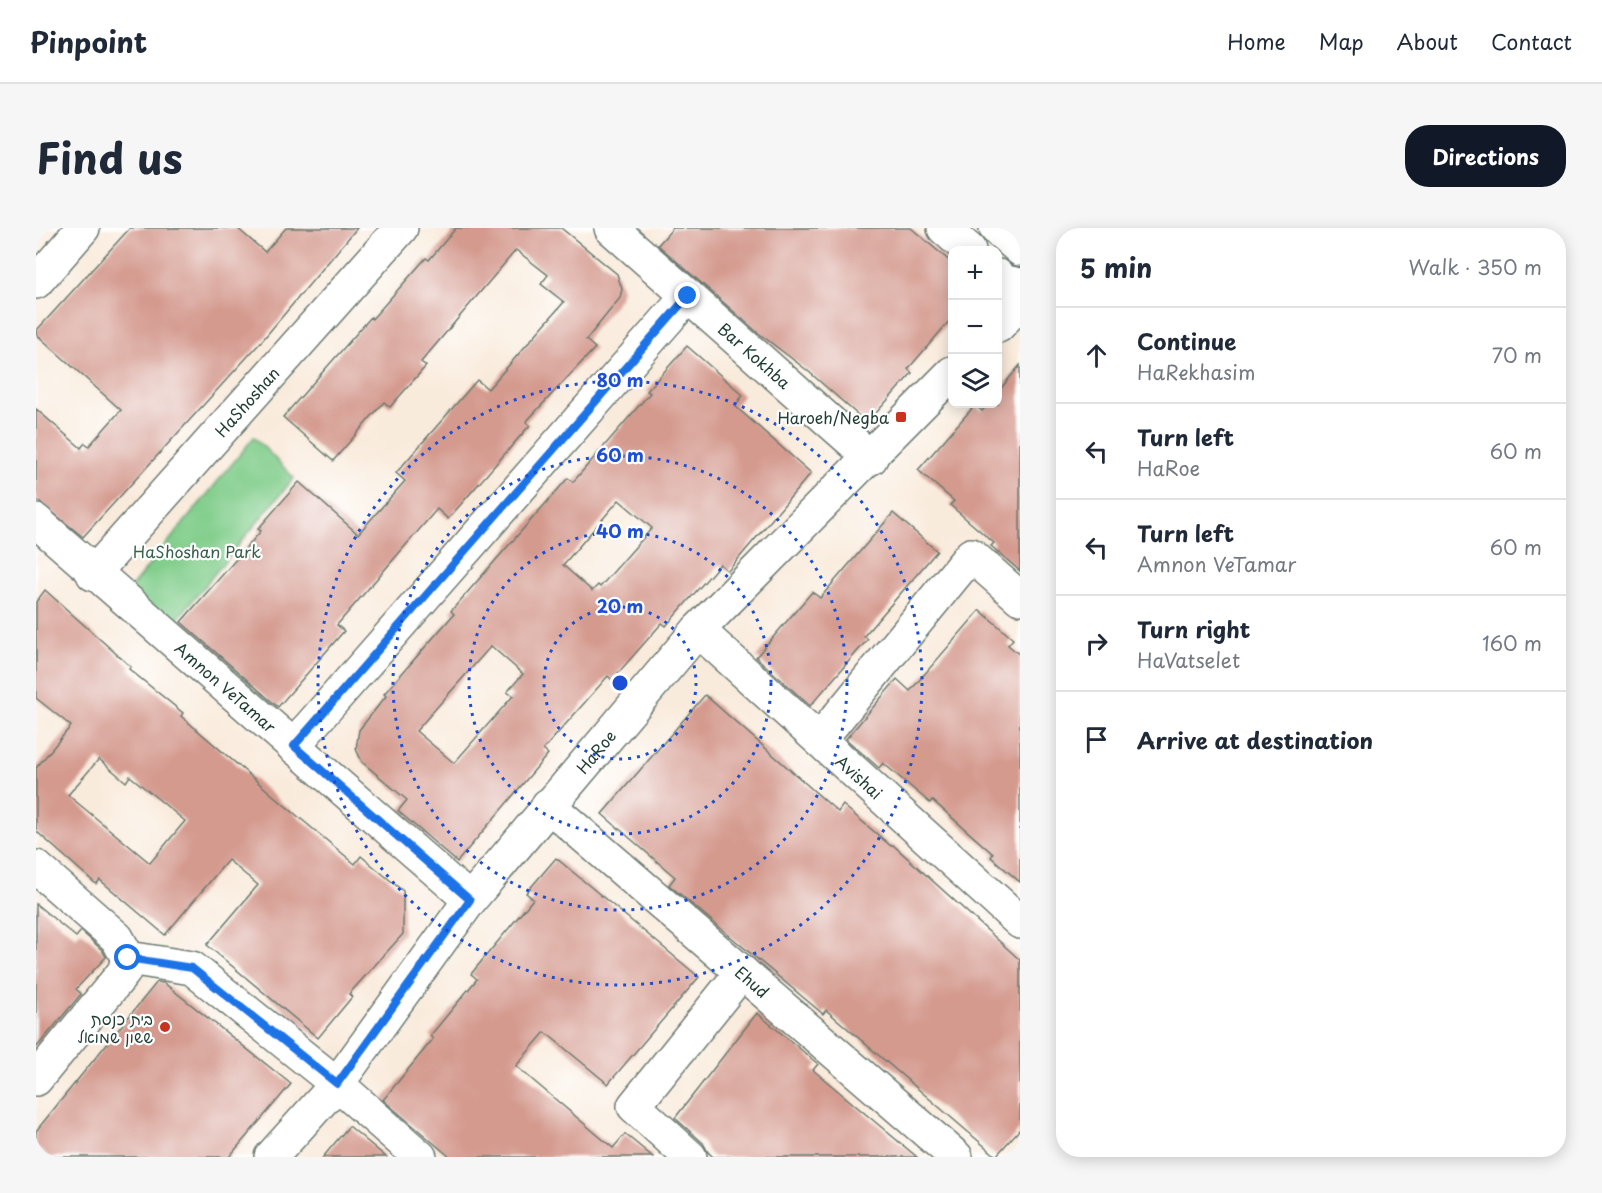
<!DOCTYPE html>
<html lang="en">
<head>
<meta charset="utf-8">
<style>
  :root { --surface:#fff; --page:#f6f6f7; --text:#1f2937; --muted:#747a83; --line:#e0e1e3; --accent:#111827 }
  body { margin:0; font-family:"Playpen Sans","Playpen Sans Hebrew",sans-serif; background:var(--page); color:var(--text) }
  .controls { position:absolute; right:18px; top:18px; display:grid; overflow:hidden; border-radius:12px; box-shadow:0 3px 15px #0003 }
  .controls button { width:54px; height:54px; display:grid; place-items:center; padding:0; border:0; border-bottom:2px solid var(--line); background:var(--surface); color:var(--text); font:30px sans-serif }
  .stop { position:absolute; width:18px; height:18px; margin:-14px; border:4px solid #1a73e8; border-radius:50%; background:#fff }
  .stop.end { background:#1a73e8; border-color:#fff; box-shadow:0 2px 6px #0008 }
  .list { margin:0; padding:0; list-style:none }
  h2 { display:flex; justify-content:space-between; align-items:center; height:78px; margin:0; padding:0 24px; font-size:26px }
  h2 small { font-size:20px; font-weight:400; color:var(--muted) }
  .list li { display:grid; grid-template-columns:39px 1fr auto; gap:18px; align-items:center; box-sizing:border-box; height:96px; padding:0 24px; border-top:2px solid var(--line) }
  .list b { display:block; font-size:22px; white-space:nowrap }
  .list p { margin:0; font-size:20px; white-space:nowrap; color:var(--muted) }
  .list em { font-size:20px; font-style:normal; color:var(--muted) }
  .icon { flex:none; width:33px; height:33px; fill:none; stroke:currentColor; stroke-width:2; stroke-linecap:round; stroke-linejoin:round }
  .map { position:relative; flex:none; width:984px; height:929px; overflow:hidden; border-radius:24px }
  header { display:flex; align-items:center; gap:36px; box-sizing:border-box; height:84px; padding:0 30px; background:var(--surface); border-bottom:2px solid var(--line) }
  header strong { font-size:28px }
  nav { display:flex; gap:33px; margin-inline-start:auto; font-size:21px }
  .intro { display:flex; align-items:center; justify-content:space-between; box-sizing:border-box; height:144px; padding:0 36px }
  h1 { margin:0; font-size:42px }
  .button { padding:15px 27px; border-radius:24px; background:var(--accent); color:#fff; font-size:21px; font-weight:700 }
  main { display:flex; gap:36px; padding:0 36px }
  aside { flex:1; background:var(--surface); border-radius:24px; box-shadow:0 3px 15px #0003 }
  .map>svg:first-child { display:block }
</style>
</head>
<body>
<header>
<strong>Pinpoint</strong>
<nav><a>Home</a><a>Map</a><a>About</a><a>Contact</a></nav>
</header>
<div class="intro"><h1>Find us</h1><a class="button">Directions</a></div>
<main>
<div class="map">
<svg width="984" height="929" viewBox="0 0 984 929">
  <rect width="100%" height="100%" fill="#fff"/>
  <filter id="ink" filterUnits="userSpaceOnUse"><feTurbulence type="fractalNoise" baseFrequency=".0167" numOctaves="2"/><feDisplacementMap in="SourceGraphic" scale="12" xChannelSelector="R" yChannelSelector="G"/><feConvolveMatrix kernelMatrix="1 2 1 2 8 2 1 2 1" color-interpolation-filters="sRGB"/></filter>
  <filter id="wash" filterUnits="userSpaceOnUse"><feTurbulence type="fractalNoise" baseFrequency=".008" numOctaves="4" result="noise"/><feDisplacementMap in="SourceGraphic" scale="24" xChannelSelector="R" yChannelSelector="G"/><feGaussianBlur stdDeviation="1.35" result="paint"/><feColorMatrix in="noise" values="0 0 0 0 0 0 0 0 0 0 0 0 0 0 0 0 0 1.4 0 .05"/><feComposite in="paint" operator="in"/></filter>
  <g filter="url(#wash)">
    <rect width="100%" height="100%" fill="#f9ebdc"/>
    <!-- green -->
    <path fill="#82ce8c" stroke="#508660" stroke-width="1.5" d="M218,209L258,250L133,401L92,363Z"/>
    <g id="blocks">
      <!-- building -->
      <g fill="#d49a8e" fill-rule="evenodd">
        <path d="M94,0H201L229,24L250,0H321L224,115L47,309L0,271V181L45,220L49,215L53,218L85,182L0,106V103Z"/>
        <path d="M420,0H525L581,46L586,61L584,70L550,112L559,120L490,194L494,197L412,291L401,281L301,397L308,403L242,479L145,394L225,303L222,301L263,254L322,306L369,253L360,245L441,152L452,161L528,74L505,56L512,47L480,22L385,134L390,138L354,179L348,174L297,233L247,189L335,89L336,91L390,30L393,32Z"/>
        <path d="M637,0H875L916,35V90L872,141L876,145L831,195L772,143L721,104L622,17Z"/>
        <path d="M651,118L707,167L699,178L775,245L692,343L684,336L630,398L626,395L576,452L572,448L507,522L512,526L421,634L362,583L371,572L326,534L320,521L323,502L350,468L348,466L418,386L415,383L532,250L537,254L614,165L611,163ZM583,272L616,300L564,359L562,357L556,363L527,337ZM455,418L487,446L471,464L477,468L418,535L380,503Z"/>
        <path d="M984,137V343L955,318L958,315L914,277L918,273L882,242L939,177L946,183L952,176H962V164Z"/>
        <path d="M857,285L901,323L828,408L832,411L774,478L720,429L776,364L784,370Z"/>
        <path d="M9,362L95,439L93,441L147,485L145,488L246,575L319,636L325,628L367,663V706L313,766L316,769L282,810L171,717L222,657L192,632L129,707L64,652L60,656L0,603V540L35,498L0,470V374ZM63,531L90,554L94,548L149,593L114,635L32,567Z"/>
        <path d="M944,382L977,411L972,417L984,427V654L955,629L957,626L896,572L894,575L847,535L843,540L810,511L861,451L874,463Z"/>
        <path d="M669,467L802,584L807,577L855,618L857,617L984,732V901L960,928L790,782L787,786L633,657L639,649L566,586Z"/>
        <path d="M520,630L663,749L572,856L509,804L480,838L577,920L589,906L617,929H414L347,872L397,811L394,808L441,751L435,746L497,671L490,665Z"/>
        <path d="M0,676L40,709L45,703L66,722L70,729L40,761L45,766L0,820Z"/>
        <path d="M121,754L128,755L255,856L193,929H13L0,918V903Z"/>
        <path d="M721,785L782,836L777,842L881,929H677L672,924L667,915L639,890Z"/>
        <path d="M313,898L350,929H287Z"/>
      </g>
    </g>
  </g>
  <g filter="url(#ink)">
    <use href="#blocks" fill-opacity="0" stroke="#6b7a6f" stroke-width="1.5"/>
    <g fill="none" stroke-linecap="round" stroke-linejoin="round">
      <!-- minor casing -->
      <g stroke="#6b7a6f" stroke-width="36">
        <g id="minor">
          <path id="s1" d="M575,0L835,230"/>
          <path d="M908,0L933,22"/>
          <path d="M960,0L984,21"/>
          <path d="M962,48L969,54L984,57"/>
          <path d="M0,54L47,0"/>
          <path d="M962,98L984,74"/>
          <path id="s2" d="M0,293L434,672"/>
          <path id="s3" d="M57,346L365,0"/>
          <path id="s4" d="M662,402L984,694"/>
          <path d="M784,511L935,327L984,370"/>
          <path d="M257,518L652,68"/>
          <path id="s5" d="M512,577L920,929"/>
          <path d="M0,639L81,710L92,730L156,740L301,856L384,929"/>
          <path d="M0,851L88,744L92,730"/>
          <path id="s6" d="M235,929L301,856L434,672L662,402L916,145"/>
          <path d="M654,929L598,878L706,744"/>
        </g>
      </g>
      <!-- minor -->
      <use href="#minor" stroke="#fff" stroke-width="33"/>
    </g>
  </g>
  <g fill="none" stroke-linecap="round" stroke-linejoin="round" filter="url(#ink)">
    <!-- route -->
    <path stroke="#1a73e8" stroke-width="8" d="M92,730L156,740L301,856L434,672L258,518L652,68"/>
  </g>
  <!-- distance rings -->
  <g fill="none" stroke="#1d4ed8" stroke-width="3" stroke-dasharray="3 6">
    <circle cx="584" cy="455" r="76"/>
    <circle cx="584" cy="455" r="151"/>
    <circle cx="584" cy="455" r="227"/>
    <circle cx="584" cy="455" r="302"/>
  </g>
  <!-- markers -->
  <g fill="#c8321e" stroke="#fff" stroke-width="2">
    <rect x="859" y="183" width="12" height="12" rx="3"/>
    <circle cx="129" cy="799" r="6"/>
  </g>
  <g text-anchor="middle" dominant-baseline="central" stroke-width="4.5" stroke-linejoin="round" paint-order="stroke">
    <!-- street labels -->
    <g font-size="16" fill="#1f3d34" stroke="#fff">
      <text stroke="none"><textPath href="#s1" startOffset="192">Bar Kokhba</textPath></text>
      <text stroke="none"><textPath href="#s3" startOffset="231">HaShoshan</textPath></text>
      <text stroke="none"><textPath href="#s2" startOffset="252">Amnon VeTamar</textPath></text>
      <text stroke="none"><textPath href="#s6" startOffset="520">HaRoe</textPath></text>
      <text stroke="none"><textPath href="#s4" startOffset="218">Avishai</textPath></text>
      <text stroke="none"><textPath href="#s5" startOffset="270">Ehud</textPath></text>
    </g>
    <!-- poi labels -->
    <g font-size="16" fill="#1f3d34" stroke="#fff" text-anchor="end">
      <text x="853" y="189">Haroeh/Negba</text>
      <text x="117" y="790">בית כנסת<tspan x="117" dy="18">ששון שמואל</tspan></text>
    </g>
    <!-- park labels -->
    <g font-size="16" fill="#38614a" stroke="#fff">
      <text x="161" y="323">HaShoshan Park</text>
    </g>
  </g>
  <circle cx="584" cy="455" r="9" fill="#1d4ed8" stroke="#fff" stroke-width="3"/>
  <g font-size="18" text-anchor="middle" font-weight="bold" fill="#1d4ed8" stroke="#fff" stroke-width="4.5" stroke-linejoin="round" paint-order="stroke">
    <text x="584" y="159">80 m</text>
    <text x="584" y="234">60 m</text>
    <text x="584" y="310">40 m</text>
    <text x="584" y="385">20 m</text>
  </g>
</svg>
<div class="controls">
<button>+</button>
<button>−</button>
<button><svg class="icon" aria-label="layers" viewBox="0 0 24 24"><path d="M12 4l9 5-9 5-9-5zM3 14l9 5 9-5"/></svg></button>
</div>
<div class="stop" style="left:92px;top:730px"></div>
<div class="stop end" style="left:652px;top:68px"></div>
</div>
<aside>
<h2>5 min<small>Walk · 350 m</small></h2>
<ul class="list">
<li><svg class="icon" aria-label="ahead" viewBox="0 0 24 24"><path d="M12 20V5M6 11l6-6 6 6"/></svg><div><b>Continue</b><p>HaRekhasim</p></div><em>70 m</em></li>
<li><svg class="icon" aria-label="left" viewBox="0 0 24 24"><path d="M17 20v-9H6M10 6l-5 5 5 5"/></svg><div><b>Turn left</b><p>HaRoe</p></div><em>60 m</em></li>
<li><svg class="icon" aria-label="left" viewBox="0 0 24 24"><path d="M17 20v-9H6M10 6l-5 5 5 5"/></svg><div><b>Turn left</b><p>Amnon VeTamar</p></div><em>60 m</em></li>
<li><svg class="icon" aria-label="right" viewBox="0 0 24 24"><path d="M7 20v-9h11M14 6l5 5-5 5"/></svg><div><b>Turn right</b><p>HaVatselet</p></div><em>160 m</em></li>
<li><svg class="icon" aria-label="arrive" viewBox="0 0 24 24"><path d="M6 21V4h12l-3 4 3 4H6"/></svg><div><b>Arrive at destination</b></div></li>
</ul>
</aside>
</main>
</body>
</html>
